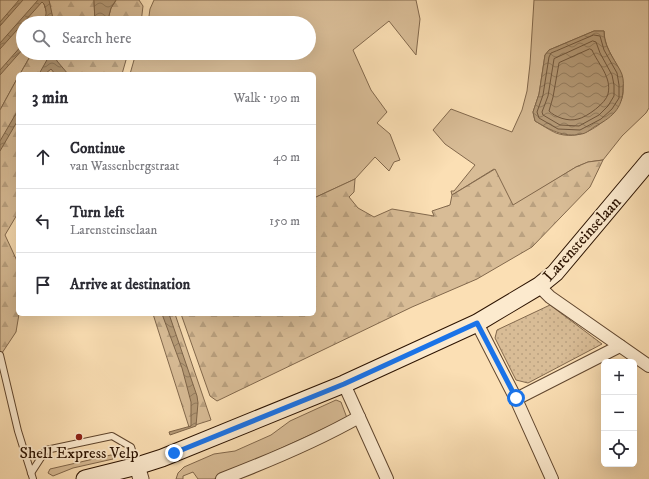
<!DOCTYPE html>
<html lang="en">
<head>
<meta charset="utf-8">
<style>
  :root { --surface:#fff; --page:#f7f7f7; --text:#2b2b33; --muted:#7c7c81; --line:#e1e1e2 }
  body { margin:0; font-family:"IM FELL DW Pica",serif; background:var(--page); color:var(--text) }
  .controls { position:absolute; right:12px; bottom:12px; display:grid; overflow:hidden; border-radius:6px; box-shadow:0 4px 16px #0002 }
  .controls button { width:36px; height:36px; display:grid; place-items:center; padding:0; border:0; border-bottom:1px solid var(--line); background:var(--surface); color:var(--text); font:20px sans-serif }
  .stop { position:absolute; width:12px; height:12px; margin:-9px; border:3px solid #1a73e8; border-radius:50%; background:#fff }
  .stop.end { background:#1a73e8; border-color:#fff; box-shadow:0 1px 4px #0008 }
  .list { margin:0; padding:0; list-style:none }
  h2 { display:flex; justify-content:space-between; align-items:center; height:52px; margin:0; padding:0 16px; font-size:17px }
  h2 small { font-size:13px; font-weight:400; color:var(--muted) }
  .list li { display:grid; grid-template-columns:26px 1fr auto; gap:12px; align-items:center; box-sizing:border-box; height:64px; padding:0 16px; border-top:1px solid var(--line) }
  .list b { display:block; font-size:15px; white-space:nowrap }
  .list p { margin:0; font-size:13px; white-space:nowrap; color:var(--muted) }
  .list em { font-size:13px; font-style:normal; color:var(--muted) }
  .icon { flex:none; width:22px; height:22px; fill:none; stroke:currentColor; stroke-width:2; stroke-linecap:round; stroke-linejoin:round }
  .map { position:relative; flex:none; width:649px; height:479px; overflow:hidden }
  .search { position:absolute; background:var(--surface); box-shadow:0 4px 16px #0002; left:16px; top:16px; width:300px; height:44px; display:flex; align-items:center; gap:10px; box-sizing:border-box; padding:0 14px; border-radius:22px; color:var(--muted); font-size:15px }
  .panel { position:absolute; background:var(--surface); box-shadow:0 4px 16px #0002; left:16px; top:72px; width:300px; height:244px; border-radius:6px }
  .map>svg:first-child { display:block }
</style>
</head>
<body>
<div class="map">
<svg width="649" height="479" viewBox="0 0 649 479">
  <defs>
    <pattern id="forest-firs" width="22" height="20" patternUnits="userSpaceOnUse"><rect width="22" height="20" fill="#d8bc96"/><path d="M5 1l3.5 6h-7zM16 11l3.5 6h-7z" fill="#baa180"/></pattern>
    <pattern id="park-dots" width="8" height="8" patternUnits="userSpaceOnUse"><rect width="8" height="8" fill="#d8bc96"/><path d="M2 2h.1M6 6h.1" fill="none" stroke="#baa180" stroke-width="1.8" stroke-linecap="round"/></pattern>
    <pattern id="water-waves" width="16" height="10" patternUnits="userSpaceOnUse"><rect width="16" height="10" fill="#b59a77"/><path d="M0 5q4-4 8 0t8 0" fill="none" stroke="#937c5f"/></pattern>
  </defs>
  <rect width="100%" height="100%" fill="#fbdfb4"/>
  <filter id="stains"><feTurbulence type="fractalNoise" baseFrequency=".005" numOctaves="4"/><feColorMatrix values="0 0 0 0 .2 0 0 0 0 .09 0 0 0 0 .02 0 0 0 .5 -.17"/></filter>
  <radialGradient id="worn" r=".72"><stop offset=".6" stop-color="#630" stop-opacity="0"/><stop offset="1" stop-color="#630" stop-opacity=".3"/></radialGradient>
  <!-- grass -->
  <g fill="#d8bc96" stroke="#82684c" fill-rule="evenodd">
    <path d="M0,0H43L48,17L47,23H23V53H32L20,74H18V77L0,110Z"/>
    <path d="M154,0H416L420,19L416,55L389,21L353,50L371,90L387,112L377,123L390,134L400,160L394,162L389,171L375,157L355,179L314,198V74H130L136,53H309V23H148L150,9Z"/>
    <path d="M534,0H649V108L646,113L622,136L603,160L588,162L576,167L513,206L494,169L452,195L451,191H454L475,165L445,144L433,130L451,109L512,132L522,110L527,91L530,64ZM594,31H604C604,52 622,65 623,85C624,99 621,102 612,112C599,128 578,141 556,133C549,130 542,125 535,121L533,112L539,94L545,55L549,50Z"/>
    <path d="M336,400L341,402L347,418L214,479H198L193,472L183,476V479H176L178,473L184,467L214,454L235,451L271,435L290,421Z"/>
    <path d="M111,455L114,456L113,459L73,468L53,476L48,473L50,469Z"/>
  </g>
  <!-- forest -->
  <g fill="url(#forest-firs)" stroke="#82684c">
    <path d="M43,0H94L95,23H47L48,17Z"/>
    <path d="M116,0H139L143,6L141,23H107L111,8Z"/>
    <path d="M32,53H128L122,74H20Z"/>
    <path d="M18,77V213L5,235L18,263L19,314L16,332L0,356V110Z"/>
    <path d="M603,160L590,187L532,247L477,279L412,307L217,401L210,396L181,314H314V198L355,179L354,192L349,197L358,208L374,217L392,209L434,216L432,211L450,205L452,195L495,169L513,205L576,167L588,162Z"/>
    <path d="M153,314H175L211,420L189,427Z"/>
  </g>
  <!-- park -->
  <path fill="url(#park-dots)" stroke="#82684c" d="M550,305L602,344L528,383L516,380L495,338L497,330Z"/>
  <!-- water -->
  <g fill="url(#water-waves)" stroke="#7e6448">
    <path d="M19,0H23L0,26V22Z"/>
    <path d="M38,0H49L54,23H42C47,16 47,12 44,4L42,2L0,49V43Z"/>
    <path d="M94,0H116L111,8L107,23H95Z"/>
    <path d="M594,31H604C604,47 613,57 620,70C623,75 624,82 623,88C623,109 611,118 594,127C590,130 585,134 581,134C563,138 549,129 535,121L533,112L539,94L545,55L549,50Z"/>
    <path d="M23,44V49L0,75V70Z"/>
    <path d="M48,53H54L57,61L68,74H55L51,69L45,74H39L48,58Z"/>
    <path d="M18,110V120L0,151V141Z"/>
    <path d="M162,314H169L197,396L198,403L196,426L170,435L169,432L191,426V402L182,368Z"/>
  </g>
  <g fill="none" stroke-linecap="round" stroke-linejoin="round">
    <!-- shore -->
    <g stroke="#70563c" stroke-width="1">
      <path d="M594,35L600,36L604,50L617,73L619,85V98L612,109L601,119L580,130L558,129L539,118L537,112L543,95L549,57L551,53L556,51Z"/>
      <path d="M593,41L596,42L600,53L612,75L614,85V96L608,106L599,115L579,126L560,125L543,115L542,112L548,96L554,59Z"/>
      <path d="M590,49L592,50C598,64 612,77 608,94C606,103 587,117 578,119C568,122 555,117 549,111L553,97L559,63Z"/>
    </g>
    <!-- service casing -->
    <g stroke="#60462e" stroke-width="8">
      <g id="service">
        <path d="M0,355L18,431L33,479"/>
        <path d="M31,473L46,450L112,436L131,447L137,466"/>
      </g>
    </g>
    <!-- minor casing -->
    <g stroke="#60462e" stroke-width="14">
      <g id="minor">
        <path d="M539,286L550,297L649,366"/>
        <path d="M477,323L516,399L552,479"/>
        <path d="M344,384L387,479"/>
        <path d="M516,399L620,346"/>
        <path d="M222,479C269,461 315,442 359,417"/>
      </g>
    </g>
    <!-- tertiary casing -->
    <g stroke="#60462e" stroke-width="17">
      <path id="tertiary" d="M137,466L141,479"/>
    </g>
    <!-- secondary casing -->
    <g stroke="#2c1301" stroke-width="19">
      <path id="secondary" d="M85,479L137,466L162,458L344,384L477,323L539,286L555,273L649,161"/>
    </g>
    <!-- service -->
    <use href="#service" stroke="#fceace" stroke-width="6"/>
    <!-- minor -->
    <use href="#minor" stroke="#fceace" stroke-width="12"/>
    <!-- tertiary -->
    <use href="#tertiary" stroke="#fceace" stroke-width="15"/>
    <!-- secondary -->
    <use href="#secondary" stroke="#fceace" stroke-width="17"/>
  </g>
  <g fill="none" stroke-linecap="round" stroke-linejoin="round">
    <!-- route -->
    <path stroke="#1a73e8" stroke-width="5" d="M174,453L344,384L477,323L516,398"/>
  </g>
  <!-- markers -->
  <circle fill="#8f2418" stroke="#fceace" stroke-width="1.5" cx="79" cy="437" r="4"/>
  <g text-anchor="middle" dominant-baseline="central" stroke-width="3.5" stroke-linejoin="round" paint-order="stroke">
    <!-- street labels -->
    <g font-size="16" fill="#2c1301" stroke="#fceace">
      <text transform="translate(582 239) rotate(-48)">Larensteinselaan</text>
    </g>
    <!-- poi labels -->
    <g font-size="16" fill="#2c1301" stroke="#fceace">
      <text x="79" y="453">Shell Express Velp</text>
    </g>
  </g>
  <rect width="100%" height="100%" filter="url(#stains)"/>
  <rect width="100%" height="100%" fill="url(#worn)"/>
</svg>
<div class="controls">
<button>+</button>
<button>−</button>
<button><svg class="icon" aria-label="locate" viewBox="0 0 24 24"><circle cx="12" cy="12" r="6"/><path d="M12 2v4M12 18v4M2 12h4M18 12h4"/></svg></button>
</div>
<div class="stop" style="left:516px;top:398px"></div>
<div class="stop end" style="left:174px;top:453px"></div>
<div class="search"><svg class="icon" aria-label="search" viewBox="0 0 24 24"><circle cx="10" cy="10" r="6"/><path d="M15 15l6 6"/></svg>Search here</div>
<section class="panel">
<h2>3 min<small>Walk · 190 m</small></h2>
<ul class="list">
<li><svg class="icon" aria-label="ahead" viewBox="0 0 24 24"><path d="M12 20V5M6 11l6-6 6 6"/></svg><div><b>Continue</b><p>van Wassenbergstraat</p></div><em>40 m</em></li>
<li><svg class="icon" aria-label="left" viewBox="0 0 24 24"><path d="M17 20v-9H6M10 6l-5 5 5 5"/></svg><div><b>Turn left</b><p>Larensteinselaan</p></div><em>150 m</em></li>
<li><svg class="icon" aria-label="arrive" viewBox="0 0 24 24"><path d="M6 21V4h12l-3 4 3 4H6"/></svg><div><b>Arrive at destination</b></div></li>
</ul>
</section>
</div>
</body>
</html>
